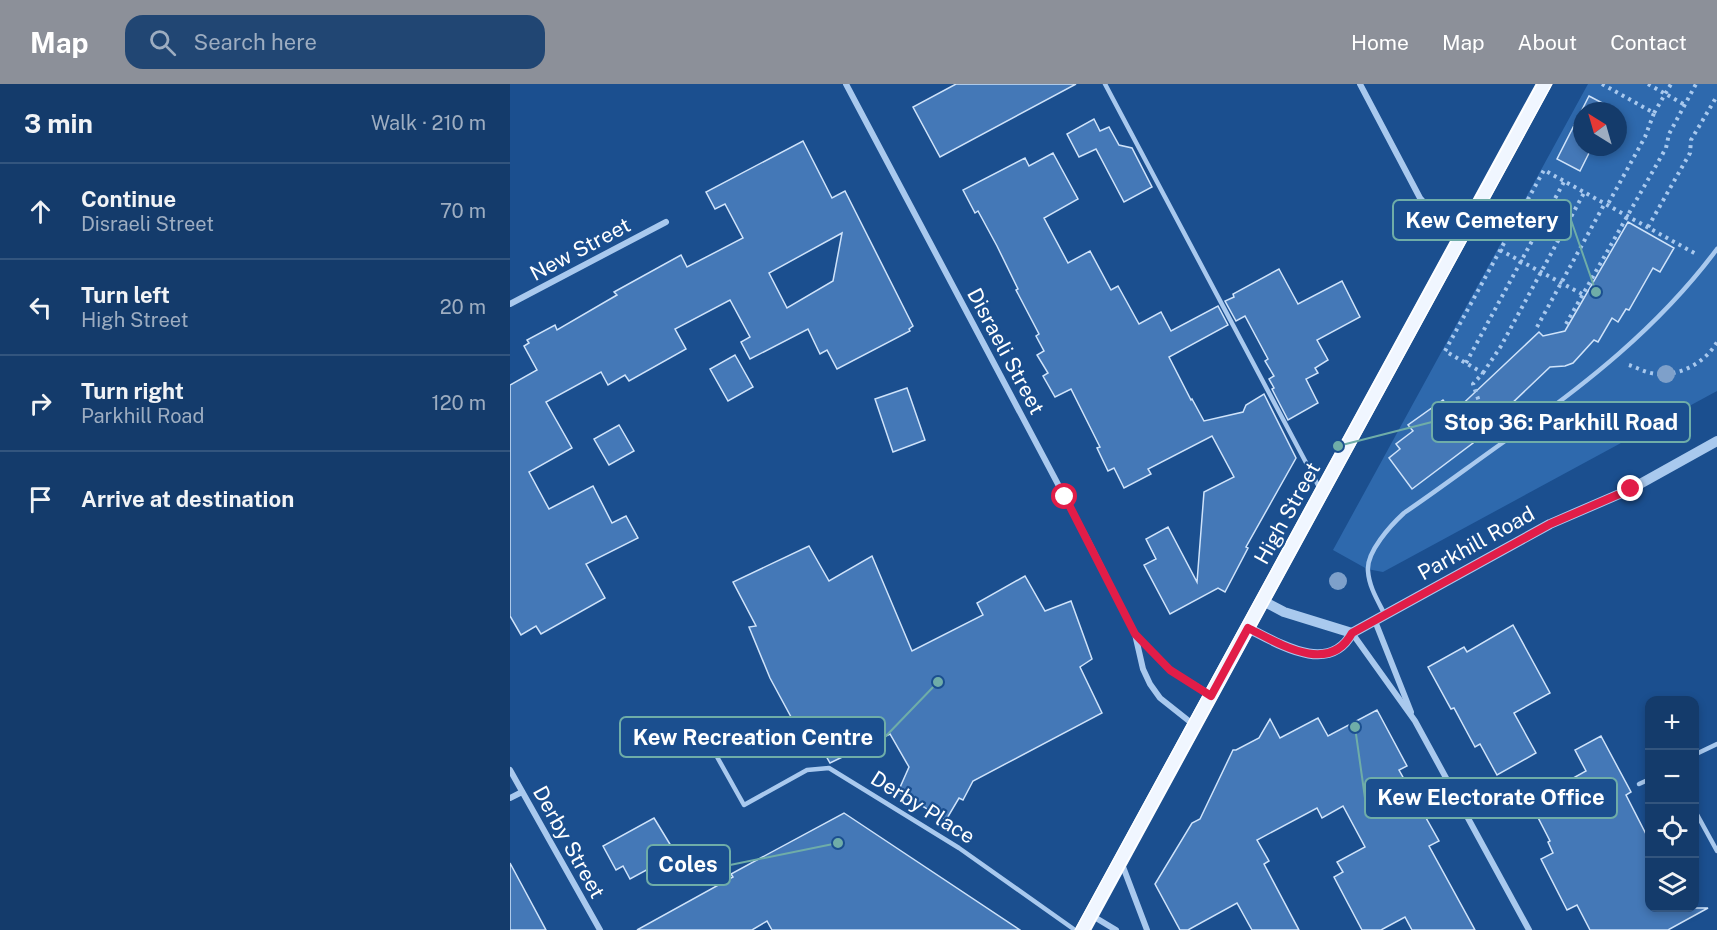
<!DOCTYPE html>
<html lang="en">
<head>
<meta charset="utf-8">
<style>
  :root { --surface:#143b6b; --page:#214673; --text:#f1f3f6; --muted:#9dadc1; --line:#33557e; --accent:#8c9099 }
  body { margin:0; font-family:"Public Sans",sans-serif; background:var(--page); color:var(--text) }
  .controls { position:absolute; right:18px; bottom:18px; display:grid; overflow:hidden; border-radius:12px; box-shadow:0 3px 9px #0003 }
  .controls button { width:54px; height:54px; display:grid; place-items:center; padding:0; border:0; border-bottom:2px solid var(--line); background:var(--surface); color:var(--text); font:30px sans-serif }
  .compass { position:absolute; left:1063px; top:18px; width:54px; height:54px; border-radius:50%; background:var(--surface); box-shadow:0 3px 9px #0003; rotate:323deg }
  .stop { position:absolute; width:18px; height:18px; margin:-14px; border:4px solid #e11d48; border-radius:50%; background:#fff }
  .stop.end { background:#e11d48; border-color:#fff; box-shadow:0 2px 6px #0008 }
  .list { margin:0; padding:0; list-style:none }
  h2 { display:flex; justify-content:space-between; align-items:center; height:78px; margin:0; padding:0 24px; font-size:26px }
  h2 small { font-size:20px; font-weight:400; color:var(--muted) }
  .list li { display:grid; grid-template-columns:39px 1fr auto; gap:18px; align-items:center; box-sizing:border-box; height:96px; padding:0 24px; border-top:2px solid var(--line) }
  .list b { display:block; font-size:22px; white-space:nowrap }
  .list p { margin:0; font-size:20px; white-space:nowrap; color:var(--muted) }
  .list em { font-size:20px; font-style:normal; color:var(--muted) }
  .icon { flex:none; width:33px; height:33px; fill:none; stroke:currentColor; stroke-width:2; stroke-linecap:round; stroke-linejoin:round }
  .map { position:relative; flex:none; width:1207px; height:846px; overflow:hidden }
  header { display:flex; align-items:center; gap:36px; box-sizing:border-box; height:84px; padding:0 30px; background:var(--accent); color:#fff }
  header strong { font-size:28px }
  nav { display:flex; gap:33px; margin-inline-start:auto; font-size:21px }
  .search { width:420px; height:54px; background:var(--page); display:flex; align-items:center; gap:15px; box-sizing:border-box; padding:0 21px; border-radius:18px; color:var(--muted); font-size:22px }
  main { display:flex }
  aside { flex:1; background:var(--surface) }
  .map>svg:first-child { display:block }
</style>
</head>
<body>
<header>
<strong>Map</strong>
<div class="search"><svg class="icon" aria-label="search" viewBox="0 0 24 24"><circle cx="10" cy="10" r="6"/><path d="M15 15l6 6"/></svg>Search here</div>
<nav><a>Home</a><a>Map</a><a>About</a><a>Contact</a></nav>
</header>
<main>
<aside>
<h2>3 min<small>Walk · 210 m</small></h2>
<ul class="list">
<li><svg class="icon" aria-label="ahead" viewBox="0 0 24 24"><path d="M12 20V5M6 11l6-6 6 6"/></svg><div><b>Continue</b><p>Disraeli Street</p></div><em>70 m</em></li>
<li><svg class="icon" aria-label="left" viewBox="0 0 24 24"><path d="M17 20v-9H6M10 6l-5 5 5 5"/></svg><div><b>Turn left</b><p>High Street</p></div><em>20 m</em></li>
<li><svg class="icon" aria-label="right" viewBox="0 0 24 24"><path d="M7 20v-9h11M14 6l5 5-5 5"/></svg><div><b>Turn right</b><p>Parkhill Road</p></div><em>120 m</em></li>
<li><svg class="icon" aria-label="arrive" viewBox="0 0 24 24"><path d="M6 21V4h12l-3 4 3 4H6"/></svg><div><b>Arrive at destination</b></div></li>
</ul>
</aside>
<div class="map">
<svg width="1207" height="846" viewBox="0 0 1207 846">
  <rect width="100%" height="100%" fill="#1b4f8f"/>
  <!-- green -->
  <path fill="#2e69ad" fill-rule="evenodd" d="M1078,0H1207V307L873,488L857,485L823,466ZM1072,27H1108V63H1072Z"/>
  <!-- building -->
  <g fill="#4478b7" stroke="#cfe3fa" stroke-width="1.5" fill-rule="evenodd">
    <path d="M446,0H566L430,73L403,23Z"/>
    <path d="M1079,12L1102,24L1100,27H1072V63H1082L1070,87L1047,75Z"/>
    <path d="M584,35L590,47L599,43L609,61L622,64L642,103L614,118L586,65L569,73L557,50Z"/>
    <path d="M293,57L322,114L335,107L403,242L399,245L400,247L327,285L317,266L310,270L298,245L240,275L231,258L240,253L220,216L165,245L176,265L119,297L115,291L98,301L91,288L36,318L62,364L19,388L39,425L83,402L102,439L116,432L128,454L76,480L95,514L31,550L26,542L11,551L0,532V301L27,286L14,262L19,259L17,256L45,241L47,246L107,211L104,208L171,171L177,183L233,154L215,120L205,125L196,108ZM332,149L323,197L277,224L259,189Z"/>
    <path d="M543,69L568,115L534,134L558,179L580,167L601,206L608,202L629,240L651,228L661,247L708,222L718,241L659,273L681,316L682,315L694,337L733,328L736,321L754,310L786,374L736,463L738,464L715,508L708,504L660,530L634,481L646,475L636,455L658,443L687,498L694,408L724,393L702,352L638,385L641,390L614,404L604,384L598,387L587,364L590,363L561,305L545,313L533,292L538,289L527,271L534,267L526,252L529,250L506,206L508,205L487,162L468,127L465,129L453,106L515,74L519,82Z"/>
    <path d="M1118,138L1164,164L1150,188L1143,184L1119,226L1116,225L1108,238L1102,234L1088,258L1084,256L1063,279L1055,282L1040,283L975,345L976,346L966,354L967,356L902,405L879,374L890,365L886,360L903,347L898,341L933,316L943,329L1029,248L1033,252L1055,247Z"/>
    <path d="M769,185L788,220L832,197L850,233L807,256L818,276L805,284L808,289L796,295L808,319L778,336L762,305L764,304L759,295L764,292L755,277L758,275L735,232L726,237L715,217L724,213L723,210Z"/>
    <path d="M225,271L243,303L218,317L200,285Z"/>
    <path d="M397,304L415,356L383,368L365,315Z"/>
    <path d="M109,341L124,367L99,381L84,355Z"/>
    <path d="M299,462L319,497L362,472L402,567L473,531L467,519L515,492L535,527L561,517L582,575L570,583L592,629L463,697L453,716L449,714L436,736L388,708L399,683L380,650L320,679L304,651L293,655L260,594L239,543L246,542L223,498Z"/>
    <path d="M1003,541L1040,609L1004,629L1026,669L987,691L970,660L965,663L944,624L941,625L918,583L954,563L957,568Z"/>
    <path d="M867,626L897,682L889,686L929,757L919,762L965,846H902L895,833L871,846H852L824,793L833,788L827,778L855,763L833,722L812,734L807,724L747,756L759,777L754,780L789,846H742L727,819L678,846H670L645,800L682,739L690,735L723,666H726L749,654L760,635L770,654L808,634L818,652Z"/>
    <path d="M1091,652L1121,708L1116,711L1140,758V824H1198L1158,846H1080L1067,821L1057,826L1031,775L1043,769L1038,758L1040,757L1020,718L1076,687L1065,666Z"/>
    <path d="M334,729L510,846H262L257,837L242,846H127L223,793L221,790Z"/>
    <path d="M144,734L166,770L120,795L113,782L106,786L93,762Z"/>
    <path d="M0,779L36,846H0Z"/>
  </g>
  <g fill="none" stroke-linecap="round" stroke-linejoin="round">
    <!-- path -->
    <g stroke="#a9c9ee" stroke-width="4" stroke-dasharray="3 4.5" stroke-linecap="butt">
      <path d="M1092,0L1144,29L1135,53L1098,120"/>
      <path d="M1138,0L1175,21"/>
      <path d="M1144,29L1161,0"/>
      <path d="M1138,143L1180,69L1181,56L1207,12"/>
      <path d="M990,166L1072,210"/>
      <path d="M1056,240L1156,64L1159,50L1186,0"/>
      <path d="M1027,243L1095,119"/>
      <path d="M956,279L1055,96"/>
      <path d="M1119,281C1125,283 1131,286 1137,288C1163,296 1194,281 1207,258"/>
      <path d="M973,289L991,262L1075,107"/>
      <path d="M986,348L973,329L963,300L973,289L935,267L1034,86L1186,170"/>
    </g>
    <!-- service -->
    <g stroke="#a9c9ee" stroke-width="4.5">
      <path d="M595,0L809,403"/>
      <path d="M875,531C868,517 859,503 858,487C856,468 881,441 894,429C928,406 961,381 995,357C1074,302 1149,243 1207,165"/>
      <path d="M206,671L234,721L297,686L319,684L449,764L565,846"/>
      <path d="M1184,671L1207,660"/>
      <path d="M1129,700L1140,695"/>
      <path d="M1184,725L1207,767"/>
    </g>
    <!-- minor -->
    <g stroke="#a9c9ee" stroke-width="6">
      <path d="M336,0L577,455L625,550L633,585L640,600L650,614L684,641"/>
      <path d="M850,0L910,114L932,139L952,151"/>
      <path d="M0,220L156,138"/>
      <path d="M865,537L901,628"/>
      <path d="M842,549L905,637L1019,846"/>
      <path d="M625,550L660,586L701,611"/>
      <path d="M0,686L90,846"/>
      <path d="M0,714L12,708"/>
      <path d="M612,780L637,846"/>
      <path d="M581,831L606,846"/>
    </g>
    <!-- tertiary -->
    <g stroke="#a9c9ee" stroke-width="10">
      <path d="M753,517L774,528L842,549"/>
      <path d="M738,544C768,559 819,592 842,549L1040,440L1121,405L1207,357"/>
    </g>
    <!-- primary -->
    <path stroke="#f0f6ff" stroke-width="15" d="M573,846L1034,0"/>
    <!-- tram -->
    <g stroke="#fff" stroke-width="1.5">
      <path d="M565,846L1027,0"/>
      <path d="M580,846L1042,0"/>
    </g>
  </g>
  <!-- trees -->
  <g fill="#7ea0ca">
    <circle cx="1156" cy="290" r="9"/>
    <circle cx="828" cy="497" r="9"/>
  </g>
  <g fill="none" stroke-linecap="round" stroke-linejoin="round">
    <!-- route -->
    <path stroke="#e11d48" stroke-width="8" d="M555,413L625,550L660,586L701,612L738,544C768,559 819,592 842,549L1040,440L1121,405"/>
  </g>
  <g text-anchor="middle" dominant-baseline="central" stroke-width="4.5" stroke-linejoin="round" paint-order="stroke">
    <!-- street labels -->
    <g font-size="21" fill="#fff" stroke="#1b4f8f">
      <text transform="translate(70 165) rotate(-28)">New Street</text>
      <text transform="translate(496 267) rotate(62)">Disraeli Street</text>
      <text transform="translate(777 429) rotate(-61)">High Street</text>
      <text transform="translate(966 459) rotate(-29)">Parkhill Road</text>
      <text transform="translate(413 723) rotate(32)">Derby Place</text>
      <text transform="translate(59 758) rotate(61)">Derby Street</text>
    </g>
  </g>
  <!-- callouts -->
  <path fill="none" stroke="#6fada8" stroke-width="2" d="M1086 208L1061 136M828 362L922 338M428 598L375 653M845 643L855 714M328 759L220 781"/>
  <g fill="#6fada8" stroke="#1b4f8f" stroke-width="2">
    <circle cx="1086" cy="208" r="6"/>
    <circle cx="828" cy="362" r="6"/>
    <circle cx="428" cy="598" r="6"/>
    <circle cx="845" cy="643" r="6"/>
    <circle cx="328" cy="759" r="6"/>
  </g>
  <g fill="#1b4f8f" stroke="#6fada8" stroke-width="2">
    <rect x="883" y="116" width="178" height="40" rx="6"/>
    <rect x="922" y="318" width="258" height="40" rx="6"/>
    <rect x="110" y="633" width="265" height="40" rx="6"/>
    <rect x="855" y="694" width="252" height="40" rx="6"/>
    <rect x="137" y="761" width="83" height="40" rx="6"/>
  </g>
  <g font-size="22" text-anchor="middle" font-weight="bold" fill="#fff">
    <text x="972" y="144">Kew Cemetery</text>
    <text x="1051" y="346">Stop 36: Parkhill Road</text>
    <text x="243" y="661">Kew Recreation Centre</text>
    <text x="981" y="721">Kew Electorate Office</text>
    <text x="178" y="788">Coles</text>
  </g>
</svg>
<div class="controls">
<button>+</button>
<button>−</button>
<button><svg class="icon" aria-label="locate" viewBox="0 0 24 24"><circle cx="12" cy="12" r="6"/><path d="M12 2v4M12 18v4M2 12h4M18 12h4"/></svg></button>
<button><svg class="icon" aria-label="layers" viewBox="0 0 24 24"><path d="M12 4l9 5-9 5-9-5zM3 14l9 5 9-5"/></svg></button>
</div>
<svg class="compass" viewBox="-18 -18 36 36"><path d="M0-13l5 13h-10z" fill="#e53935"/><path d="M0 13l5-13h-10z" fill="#9dadc1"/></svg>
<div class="stop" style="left:555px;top:413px"></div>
<div class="stop end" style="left:1121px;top:405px"></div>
</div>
</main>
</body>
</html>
